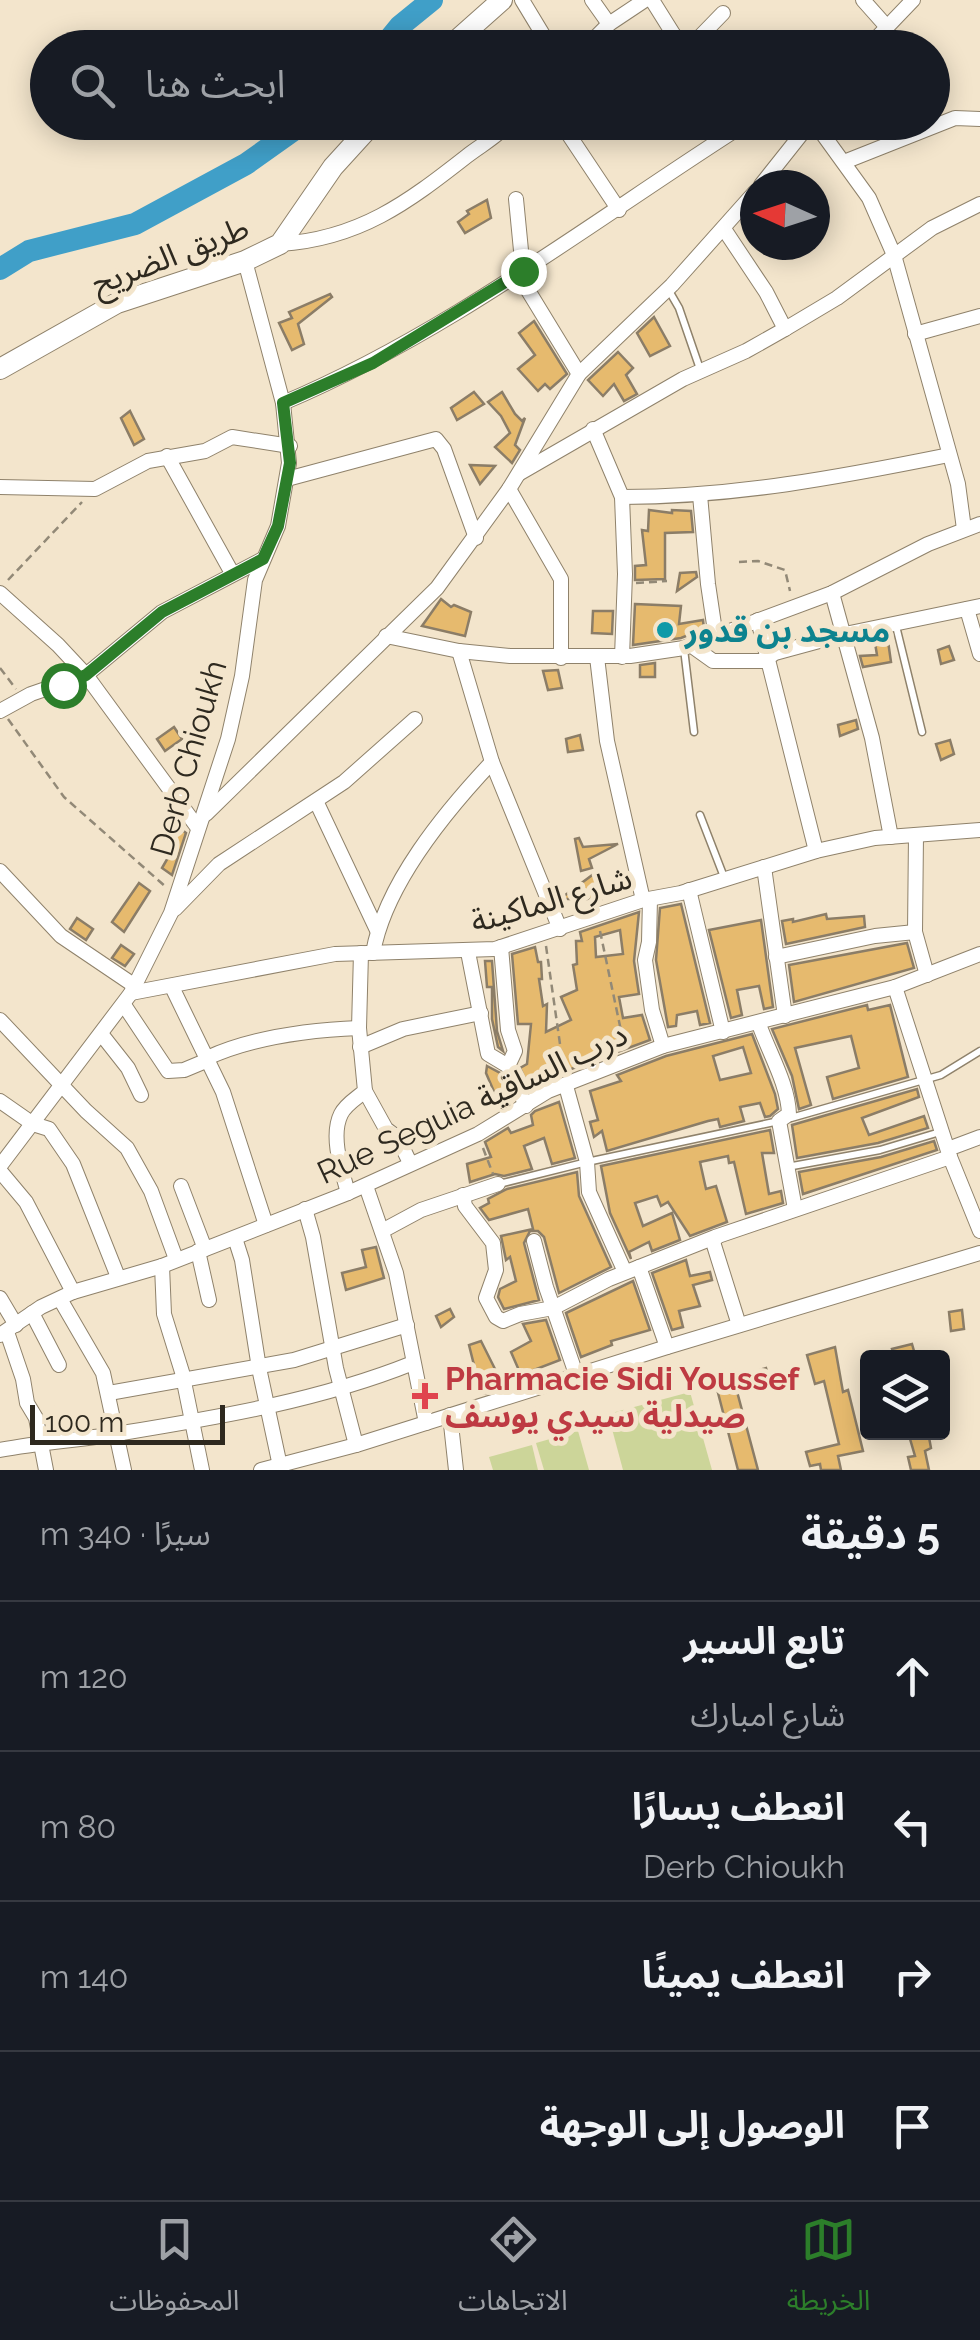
<!DOCTYPE html>
<html lang="ar">
<head>
<meta charset="utf-8">
<style>
  :root { --surface:#171b24; --page:#242831; --text:#f1f3f6; --muted:#9ea1a6; --line:#363941; --accent:#2c7e2a }
  body { margin:0; font-family:Raleway,"Noto Sans Arabic",sans-serif; background:var(--page); color:var(--text); direction:rtl }
  .controls { position:absolute; right:30px; bottom:30px; display:grid; overflow:hidden; border-radius:10px; box-shadow:0 5px 25px #0003 }
  .controls button { width:90px; height:90px; display:grid; place-items:center; padding:0; border:0; border-bottom:2px solid var(--line); background:var(--surface); color:var(--text); font:50px sans-serif }
  .compass { position:absolute; left:740px; top:170px; width:90px; height:90px; border-radius:50%; background:var(--surface); box-shadow:0 5px 25px #0003; rotate:273deg }
  .scale { position:absolute; left:30px; bottom:25px; width:195px; box-sizing:border-box; padding-left:10px; border:5px solid #2e291f; border-top:0; font-size:28px; line-height:35px; white-space:nowrap; color:#2e291f; -webkit-text-stroke:8px #f3e5cc; paint-order:stroke }
  .stop { position:absolute; width:30px; height:30px; margin:-22px; border:8px solid #2c7e2a; border-radius:50%; background:#fff }
  .stop.end { background:#2c7e2a; border-color:#fff; box-shadow:0 2px 10px #0008 }
  .list { margin:0; padding:0; list-style:none }
  h2 { display:flex; justify-content:space-between; align-items:center; height:130px; margin:0; padding:0 40px; font-size:42px }
  h2 small { font-size:32px; font-weight:400; color:var(--muted) }
  .list li { display:grid; grid-template-columns:65px 1fr auto; gap:30px; align-items:center; box-sizing:border-box; height:150px; padding:0 40px; border-top:2px solid var(--line) }
  .list b { display:block; font-size:38px; white-space:nowrap }
  .list p { margin:0; font-size:32px; white-space:nowrap; color:var(--muted) }
  .list em { font-size:32px; font-style:normal; color:var(--muted) }
  .icon { flex:none; width:55px; height:55px; fill:none; stroke:currentColor; stroke-width:2; stroke-linecap:round; stroke-linejoin:round }
  .map { position:relative; flex:none; width:980px; height:1470px; overflow:hidden; direction:ltr }
  .search { position:absolute; background:var(--surface); box-shadow:0 5px 25px #0003; left:30px; right:30px; top:30px; height:110px; display:flex; align-items:center; gap:25px; box-sizing:border-box; padding:0 35px; border-radius:55px; color:var(--muted); font-size:38px }
  .sheet { height:730px; background:var(--surface) }
  nav { display:flex; justify-content:space-around; align-items:center; box-sizing:border-box; height:140px; border-top:2px solid var(--line); background:var(--surface); font-size:28px; color:var(--muted) }
  nav a { display:grid; justify-items:center; gap:5px }
  nav .on { color:var(--accent) }
  .map>svg:first-child { display:block }
</style>
</head>
<body>
<div class="map">
<svg width="980" height="1470" viewBox="0 0 980 1470">
  <rect width="100%" height="100%" fill="#f3e5cc"/>
  <!-- green -->
  <g fill="#ccd599">
    <path d="M690,1392L712,1470H623L608,1414Z"/>
    <path d="M578,1431L589,1470H544L536,1443Z"/>
    <path d="M532,1445L538,1470H493L489,1457Z"/>
  </g>
  <g fill="none" stroke-linecap="round" stroke-linejoin="round">
    <!-- river -->
    <g stroke="#409fc8" stroke-width="22">
      <path d="M382,48L400,26L432,0"/>
      <path d="M0,269L29,251L135,224L246,164L305,122"/>
    </g>
  </g>
  <!-- building -->
  <g fill="#e6ba6e" stroke="#8b7d67" stroke-width="2.5" fill-rule="evenodd">
    <path d="M487,200L491,218L465,233L458,222L469,214L467,211Z"/>
    <path d="M330,294L332,297L298,324L304,344L292,350L279,323L292,318L289,312Z"/>
    <path d="M654,317L670,346L650,356L637,333Z"/>
    <path d="M534,321L567,374L550,389L545,384L538,391L518,369L535,355L519,333Z"/>
    <path d="M618,352L633,368L626,375L637,394L624,401L614,384L603,396L588,380Z"/>
    <path d="M474,392L484,404L457,420L451,408Z"/>
    <path d="M502,392L515,414L522,421L525,418L515,445L520,450L512,463L495,447L510,433L501,416L488,402Z"/>
    <path d="M130,411L144,439L134,445L121,418Z"/>
    <path d="M470,465L495,466L480,484Z"/>
    <path d="M649,510L672,513V510L691,511L693,532L665,533V579L635,580V566L646,565L642,530L648,531Z"/>
    <path d="M696,572L697,577L677,591L680,573Z"/>
    <path d="M441,599L451,607L454,605L471,612L465,636L422,626Z"/>
    <path d="M635,604L681,606L679,624L703,620L704,629L681,638L633,645Z"/>
    <path d="M593,611H613L612,634L592,633Z"/>
    <path d="M888,641L891,662L863,667L860,656L877,655L875,643Z"/>
    <path d="M949,646L954,660L941,664L938,650Z"/>
    <path d="M655,663V677H640V665Z"/>
    <path d="M558,670L562,688L548,690L543,671Z"/>
    <path d="M856,720L858,729L840,736L838,725Z"/>
    <path d="M174,727L182,739L165,751L157,739Z"/>
    <path d="M580,735L583,750L568,752L566,739Z"/>
    <path d="M950,740L954,754L941,760L936,744Z"/>
    <path d="M177,826L186,833L172,875L162,868L176,844L168,839Z"/>
    <path d="M579,838L583,847L618,844L589,859L592,868L581,871L575,839Z"/>
    <path d="M595,873L601,886L597,888L601,899H560Z"/>
    <path d="M139,883L150,891L124,932L112,922Z"/>
    <path d="M681,904L710,1023L700,1025L697,1011L677,1015L676,1026L668,1027L656,960L660,908Z"/>
    <path d="M639,912L634,961L639,994L619,997L623,1018L642,1015L650,1040L528,1085L520,1068L527,1064L531,1024H518L512,954L535,947L538,962H541L542,979H539L543,1006L547,1004L546,1032L571,1020L561,997L577,990L573,965L577,964L576,941H582L580,932ZM620,930L623,954L596,957L595,937Z"/>
    <path d="M826,914L827,919L864,916L865,927L786,944L782,921L793,919V922Z"/>
    <path d="M77,918L93,929L86,940L70,929Z"/>
    <path d="M761,920L773,1007L764,1009L759,986L737,990L742,1015L731,1018L709,930Z"/>
    <path d="M907,943L914,968L794,1002L789,965Z"/>
    <path d="M121,945L134,954L125,966L112,958Z"/>
    <path d="M485,961H492L497,1031L503,1051L498,1047L492,1019V987H487Z"/>
    <path d="M867,1005L868,1010L890,1005L908,1077L833,1099L827,1077L859,1068L851,1036L795,1048L811,1105L799,1109L792,1076L772,1029Z"/>
    <path d="M752,1034L775,1094L778,1109L770,1116L765,1117L760,1103L740,1107L744,1121L720,1127L718,1119L708,1121L607,1151L602,1131L594,1137L590,1122L598,1120L590,1091L621,1081L617,1075L666,1056ZM743,1047L751,1073L720,1080L713,1056Z"/>
    <path d="M487,1066L500,1073L512,1101L501,1108L486,1073Z"/>
    <path d="M917,1089L919,1097L862,1118L869,1135L924,1116L928,1128L878,1143L797,1158L792,1125Z"/>
    <path d="M559,1102L575,1158L552,1164L544,1138L524,1146L532,1169L504,1176L495,1174L470,1182L467,1164L491,1157L485,1142L508,1128L511,1133L533,1125L531,1115L535,1111Z"/>
    <path d="M770,1130L774,1153H762L769,1194L781,1191L783,1203L746,1214L734,1162L729,1163L728,1156L700,1162L706,1189L716,1186L727,1222L690,1236L668,1202L661,1206L657,1196L635,1203L643,1226L672,1213L680,1240L652,1251L649,1242L629,1252L631,1259L610,1213L601,1166Z"/>
    <path d="M934,1141L937,1150L803,1194L799,1172L881,1157Z"/>
    <path d="M577,1172L579,1196L611,1267L559,1293L544,1237L538,1231H530L524,1243L539,1300L504,1309L498,1297L500,1289L516,1281L510,1257L506,1260L501,1236L533,1229L528,1209L489,1220L480,1208L489,1203L488,1199L507,1189Z"/>
    <path d="M376,1247L384,1278L346,1290L342,1273L366,1267L362,1250Z"/>
    <path d="M686,1260L690,1276L710,1272L712,1280L693,1285L700,1306L679,1311L683,1327L672,1330L652,1273Z"/>
    <path d="M633,1281L650,1330L611,1341L612,1345L581,1357L566,1313Z"/>
    <path d="M450,1309L454,1317L441,1327L436,1316Z"/>
    <path d="M962,1310L964,1329L951,1331L949,1312Z"/>
    <path d="M546,1320L560,1360L521,1375L511,1352L531,1341L523,1324Z"/>
    <path d="M481,1341L502,1383L499,1389L487,1393H481L469,1345Z"/>
    <path d="M912,1344L916,1358H895L892,1349Z"/>
    <path d="M835,1347L843,1392L848,1390L863,1451L838,1456L841,1470H821L820,1464L810,1466L806,1452L839,1444L824,1381L815,1384L807,1355Z"/>
    <path d="M766,1368L770,1381L749,1387L745,1375Z"/>
    <path d="M735,1384L758,1470H738L717,1389Z"/>
    <path d="M908,1432H928L931,1448L925,1451L929,1470H911L908,1457L915,1456Z"/>
  </g>
  <g fill="none" stroke-linecap="round" stroke-linejoin="round">
    <!-- lane casing -->
    <g stroke="#8f826b" stroke-width="9">
      <g id="lane">
        <path d="M668,289L679,308L700,369"/>
        <path d="M896,626L922,732"/>
        <path d="M684,649L694,732"/>
        <path d="M700,815L724,877"/>
        <path d="M791,1118L941,1075L980,1051"/>
        <path d="M787,1167L880,1150L940,1132"/>
        <path d="M499,1184L587,1162L779,1121"/>
      </g>
    </g>
    <!-- street casing -->
    <g stroke="#8f826b" stroke-width="16">
      <g id="street">
        <path d="M522,0L551,48"/>
        <path d="M592,0L609,24"/>
        <path d="M652,0L682,48"/>
        <path d="M863,0L887,27"/>
        <path d="M585,48L609,24L645,0"/>
        <path d="M658,48L674,35"/>
        <path d="M689,48L723,13"/>
        <path d="M867,48L913,0"/>
        <path d="M529,122L546,130L570,123"/>
        <path d="M814,122L869,198L894,255L958,484L964,529"/>
        <path d="M563,126L619,210"/>
        <path d="M844,162L955,118L980,119"/>
        <path d="M761,185L811,122"/>
        <path d="M516,199L523,271"/>
        <path d="M724,229L766,292L785,329"/>
        <path d="M280,244C359,239 407,203 467,156C481,145 497,137 510,122"/>
        <path d="M518,274L579,374"/>
        <path d="M915,334L980,316"/>
        <path d="M283,403C451,332 595,219 748,122"/>
        <path d="M593,429L622,497L625,574L622,657"/>
        <path d="M167,456L232,573"/>
        <path d="M520,473L683,379L746,351L785,329L837,298L932,228L980,204"/>
        <path d="M287,479L436,439L444,449L476,538"/>
        <path d="M0,487L95,489L148,461L205,451L232,437L290,446"/>
        <path d="M509,489L561,579V658"/>
        <path d="M700,495L708,584L716,638"/>
        <path d="M622,497C734,497 840,477 949,455"/>
        <path d="M0,593L58,645L86,675L198,828"/>
        <path d="M832,593L872,738L891,837"/>
        <path d="M967,609L980,654"/>
        <path d="M758,620L816,851"/>
        <path d="M386,636L459,651L510,656H630L684,648L832,593L928,544L980,524"/>
        <path d="M692,646L713,661H763L775,653L845,634L980,606"/>
        <path d="M459,651L492,762L560,929"/>
        <path d="M597,657L607,741L643,900"/>
        <path d="M0,711L31,694L86,675L162,612L263,559"/>
        <path d="M316,801L377,930"/>
        <path d="M206,814L437,588L509,489L579,374L672,285L755,192"/>
        <path d="M916,835L915,932L927,975"/>
        <path d="M764,867L785,1016"/>
        <path d="M0,871L61,936L135,986"/>
        <path d="M689,890L723,1032"/>
        <path d="M650,899L649,942L645,960L652,1010L663,1046"/>
        <path d="M175,909L219,864L344,782L415,719"/>
        <path d="M501,947L508,1030L515,1051L508,1066"/>
        <path d="M468,952L488,1054L508,1066L526,1106"/>
        <path d="M373,953C385,884 445,812 492,762"/>
        <path d="M776,957L875,936L915,932"/>
        <path d="M172,987L223,1092L266,1225"/>
        <path d="M895,987L950,1157L980,1231"/>
        <path d="M131,993L335,954L495,949L643,900L681,893L816,851L875,838L980,830"/>
        <path d="M124,1005L168,1071L184,1070L208,1060"/>
        <path d="M0,1020L86,1111L127,1148L151,1191L176,1259"/>
        <path d="M759,1024C769,1053 788,1084 789,1114L779,1121L795,1209"/>
        <path d="M102,1035L128,1068L141,1095"/>
        <path d="M360,1047L403,1029L481,1013"/>
        <path d="M207,1058C253,1037 309,1030 359,1028"/>
        <path d="M566,1086L587,1162L589,1192L625,1272"/>
        <path d="M365,1091L386,1129L398,1138L410,1163"/>
        <path d="M0,1101L33,1124L49,1129L73,1164L118,1277"/>
        <path d="M948,1149L980,1137"/>
        <path d="M0,1166L131,993L171,913L228,739L242,676L255,580L278,526L289,463L283,403L245,261"/>
        <path d="M0,1171L26,1202L73,1292"/>
        <path d="M181,1186L205,1249"/>
        <path d="M366,1186L396,1273L426,1423"/>
        <path d="M348,1193C342,1171 330,1136 341,1114C346,1104 357,1098 365,1091L359,1028L361,953"/>
        <path d="M463,1195L465,1206L493,1243L496,1270L486,1298L496,1317L503,1321L520,1314L553,1308L609,1279L715,1237L950,1157"/>
        <path d="M305,1209L313,1237L336,1368L356,1445"/>
        <path d="M382,1231L421,1210L498,1184"/>
        <path d="M235,1238L242,1260L259,1368L280,1466"/>
        <path d="M716,1238L713,1242L739,1325"/>
        <path d="M534,1241L546,1287L577,1377"/>
        <path d="M198,1251L209,1300"/>
        <path d="M162,1266L164,1314L182,1372L202,1470"/>
        <path d="M639,1267L667,1347"/>
        <path d="M0,1298L16,1325"/>
        <path d="M60,1299L103,1373L124,1470"/>
        <path d="M32,1313L59,1365"/>
        <path d="M7,1332L23,1379L27,1403L36,1418L46,1470"/>
        <path d="M0,1335L41,1307L73,1292L162,1266L348,1193L478,1134L548,1091L663,1046L895,987L980,954"/>
        <path d="M109,1393L294,1360L407,1325"/>
        <path d="M450,1415L456,1470"/>
        <path d="M0,1450C41,1442 81,1440 122,1433C220,1417 321,1400 413,1363"/>
        <path d="M261,1470L356,1445L667,1347L980,1253"/>
      </g>
    </g>
    <!-- secondary casing -->
    <g stroke="#8f826b" stroke-width="22">
      <g id="secondary">
        <path d="M448,48L502,0"/>
        <path d="M0,369L117,303L245,261L280,244L333,167L374,122"/>
      </g>
    </g>
    <!-- path -->
    <g stroke="#928977" stroke-width="2.5" stroke-dasharray="8 5" stroke-linecap="butt">
      <path d="M739,562L758,561L785,570L790,591"/>
      <path d="M8,580L82,502"/>
      <path d="M636,583L667,581"/>
      <path d="M0,668L16,689"/>
      <path d="M8,719L64,797L166,887"/>
      <path d="M600,931L624,1045"/>
      <path d="M546,946L564,1072"/>
      <path d="M483,1148L493,1174"/>
    </g>
    <!-- lane -->
    <use href="#lane" stroke="#fff" stroke-width="6"/>
    <!-- street -->
    <use href="#street" stroke="#fff" stroke-width="14"/>
    <!-- secondary -->
    <use href="#secondary" stroke="#fff" stroke-width="20"/>
  </g>
  <g fill="none" stroke-linecap="round" stroke-linejoin="round">
    <!-- route -->
    <path stroke="#2c7e2a" stroke-width="12" d="M63,685L86,675L162,612L263,559L278,526L290,463L283,403L373,363L523,271"/>
  </g>
  <!-- markers -->
  <circle fill="#0f9aa8" stroke="#f3e5cc" stroke-width="4" cx="665" cy="630" r="10"/>
  <path fill="#e0444e" stroke="#f3e5cc" stroke-width="4" d="M420 1381h10v10h10v10h-10v10h-10v-10h-10v-10h10z"/>
  <g text-anchor="middle" dominant-baseline="central" stroke-width="10" stroke-linejoin="round" paint-order="stroke">
    <!-- street labels -->
    <g font-size="32" fill="#2e291f" stroke="#f3e5cc">
      <text transform="translate(170 255) rotate(-21)">طريق الضريح</text>
      <text transform="translate(188 758) rotate(-74)">Derb Chioukh</text>
      <text transform="translate(551 899) rotate(-16)">شارع الماكينة</text>
      <text transform="translate(472 1103) rotate(-25)">Rue Seguia درب الساقية</text>
    </g>
    <!-- culture labels -->
    <g font-size="32" font-weight="bold" fill="#0d838f" stroke="#f3e5cc" text-anchor="start">
      <text x="685" y="630">مسجد بن قدور</text>
    </g>
    <!-- health labels -->
    <g font-size="32" font-weight="bold" fill="#be3a42" stroke="#f3e5cc" text-anchor="start">
      <text x="445" y="1378">Pharmacie Sidi Youssef<tspan x="445" dy="37">صيدلية سيدي يوسف</tspan></text>
    </g>
  </g>
</svg>
<div class="controls">
<button><svg class="icon" aria-label="layers" viewBox="0 0 24 24"><path d="M12 4l9 5-9 5-9-5zM3 14l9 5 9-5"/></svg></button>
</div>
<svg class="compass" viewBox="-18 -18 36 36"><path d="M0-13l5 13h-10z" fill="#e53935"/><path d="M0 13l5-13h-10z" fill="#9ea1a6"/></svg>
<div class="scale">100 m</div>
<div class="stop" style="left:63px;top:685px"></div>
<div class="stop end" style="left:523px;top:271px"></div>
<div class="search"><svg class="icon" aria-label="search" viewBox="0 0 24 24"><circle cx="10" cy="10" r="6"/><path d="M15 15l6 6"/></svg>ابحث هنا</div>
</div>
<section class="sheet">
<h2>5 دقيقة<small>سيرًا · 340 m</small></h2>
<ul class="list">
<li><svg class="icon" aria-label="ahead" viewBox="0 0 24 24"><path d="M12 20V5M6 11l6-6 6 6"/></svg><div><b>تابع السير</b><p>شارع امبارك</p></div><em>120 m</em></li>
<li><svg class="icon" aria-label="left" viewBox="0 0 24 24"><path d="M17 20v-9H6M10 6l-5 5 5 5"/></svg><div><b>انعطف يسارًا</b><p>Derb Chioukh</p></div><em>80 m</em></li>
<li><svg class="icon" aria-label="right" viewBox="0 0 24 24"><path d="M7 20v-9h11M14 6l5 5-5 5"/></svg><div><b>انعطف يمينًا</b></div><em>140 m</em></li>
<li><svg class="icon" aria-label="arrive" viewBox="0 0 24 24"><path d="M6 21V4h12l-3 4 3 4H6"/></svg><div><b>الوصول إلى الوجهة</b></div></li>
</ul>
</section>
<nav>
<a class="on"><svg class="icon" aria-label="map" viewBox="0 0 24 24"><path d="M3 6l6-2 6 2 6-2v14l-6 2-6-2-6 2zM9 4v14M15 6v14"/></svg>الخريطة</a>
<a><svg class="icon" aria-label="directions" viewBox="0 0 24 24"><path d="M12 3l9 9-9 9-9-9zM9 14v-3h6M13 9l2 2-2 2"/></svg>الاتجاهات</a>
<a><svg class="icon" aria-label="saved" viewBox="0 0 24 24"><path d="M7 4h10v16l-5-4-5 4z"/></svg>المحفوظات</a>
</nav>
</body>
</html>
